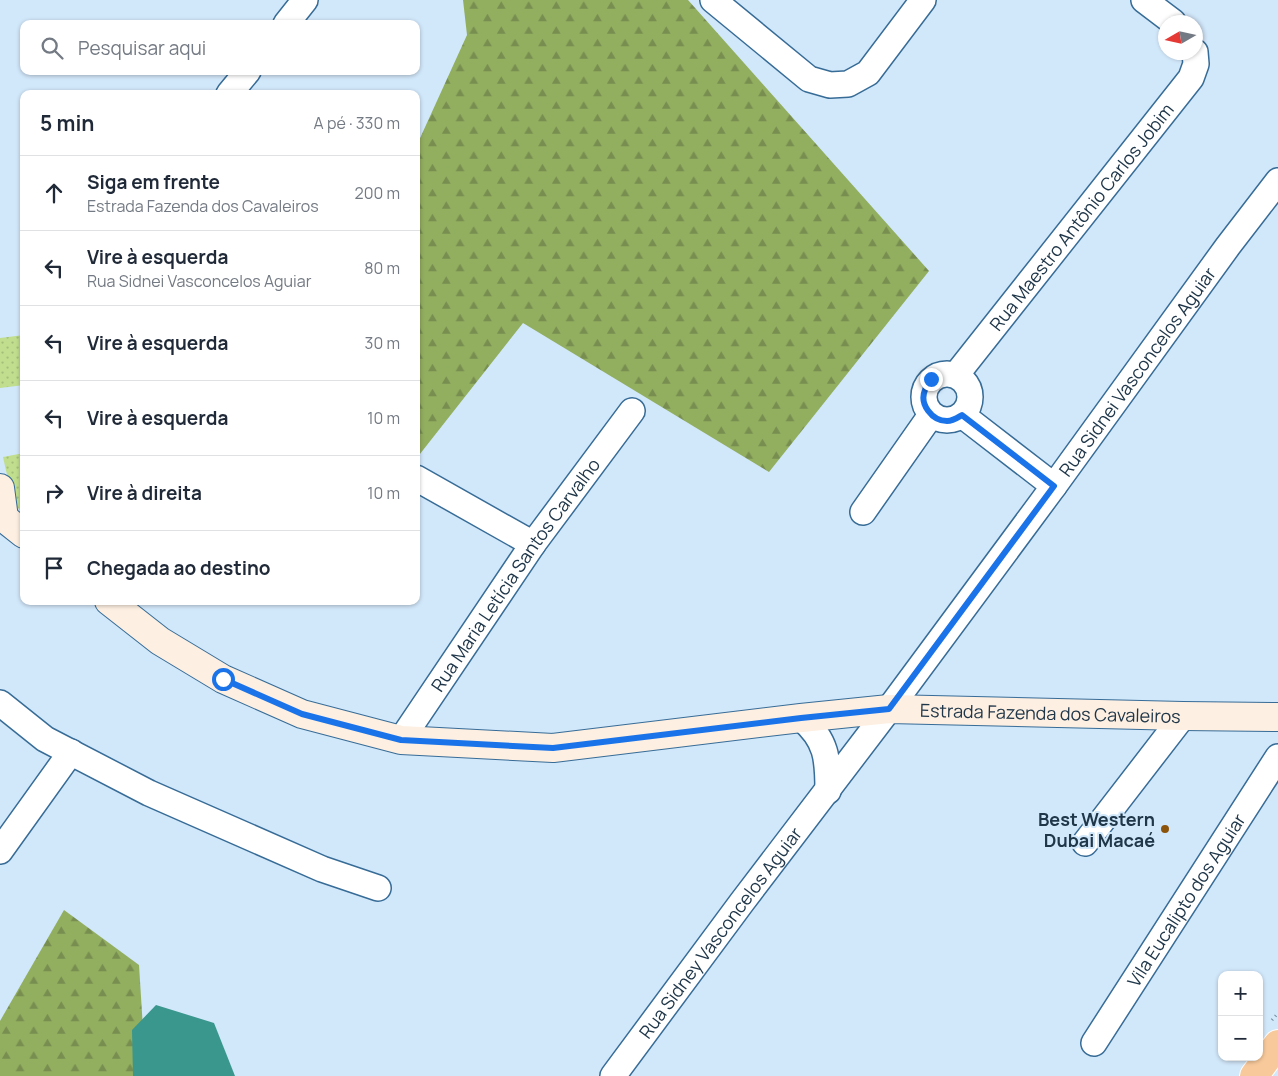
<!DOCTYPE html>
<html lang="pt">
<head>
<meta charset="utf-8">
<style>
  :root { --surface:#fff; --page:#f2f2f3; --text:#1f2937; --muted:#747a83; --line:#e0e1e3 }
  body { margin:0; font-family:Manrope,sans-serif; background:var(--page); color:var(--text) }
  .controls { position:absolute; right:15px; bottom:15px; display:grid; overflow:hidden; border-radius:10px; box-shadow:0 1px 4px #0004 }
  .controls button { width:45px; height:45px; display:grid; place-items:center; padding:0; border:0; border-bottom:1px solid var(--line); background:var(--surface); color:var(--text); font:25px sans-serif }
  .compass { position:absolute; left:1158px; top:15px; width:45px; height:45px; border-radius:50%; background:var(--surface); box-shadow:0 1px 4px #0004; rotate:261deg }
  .stop { position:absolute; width:15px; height:15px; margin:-11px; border:4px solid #1a73e8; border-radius:50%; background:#fff }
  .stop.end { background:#1a73e8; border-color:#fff; box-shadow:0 1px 5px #0008 }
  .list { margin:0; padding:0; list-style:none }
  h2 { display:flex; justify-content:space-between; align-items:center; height:65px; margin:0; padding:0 20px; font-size:21px }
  h2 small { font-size:16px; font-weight:400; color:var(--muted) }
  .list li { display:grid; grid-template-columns:32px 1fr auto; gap:15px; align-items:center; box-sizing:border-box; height:75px; padding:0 20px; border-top:1px solid var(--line) }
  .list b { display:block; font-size:19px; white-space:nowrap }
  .list p { margin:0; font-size:16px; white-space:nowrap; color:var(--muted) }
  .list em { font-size:16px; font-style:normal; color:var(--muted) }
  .icon { flex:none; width:28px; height:28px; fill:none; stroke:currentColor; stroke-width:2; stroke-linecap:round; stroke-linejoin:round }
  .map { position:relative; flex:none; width:1278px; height:1076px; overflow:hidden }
  .search { position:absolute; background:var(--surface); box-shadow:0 1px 4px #0004; left:20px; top:20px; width:400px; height:55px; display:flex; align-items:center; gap:12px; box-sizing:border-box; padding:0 18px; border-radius:10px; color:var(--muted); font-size:19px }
  .panel { position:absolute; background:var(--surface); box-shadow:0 1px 4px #0004; left:20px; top:90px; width:400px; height:515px; border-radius:10px }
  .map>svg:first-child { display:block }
</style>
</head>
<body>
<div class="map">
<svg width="1278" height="1076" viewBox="0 0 1278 1076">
  <defs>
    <pattern id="grass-dots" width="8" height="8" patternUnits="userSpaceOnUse" patternTransform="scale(1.25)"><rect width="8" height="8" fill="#c0de8d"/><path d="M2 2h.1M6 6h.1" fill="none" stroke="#a5bf7b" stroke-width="1.8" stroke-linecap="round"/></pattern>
    <pattern id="forest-firs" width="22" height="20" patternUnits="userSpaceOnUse" patternTransform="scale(1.25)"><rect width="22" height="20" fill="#92ae5f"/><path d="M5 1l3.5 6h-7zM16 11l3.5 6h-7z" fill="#778e50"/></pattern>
  </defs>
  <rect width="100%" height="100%" fill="#d1e7fa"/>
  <!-- grass -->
  <g fill="url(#grass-dots)">
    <path d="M24,335V385L0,388V338Z"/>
    <path d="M24,453V518L12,497L3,457Z"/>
  </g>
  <!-- forest -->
  <g fill="url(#forest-firs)">
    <path d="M463,0H688L929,271L769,472L523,323L416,459V147L467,35Z"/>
    <path d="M64,910L139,965L146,1076H0V1021Z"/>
  </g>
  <!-- water -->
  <path fill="#3a978d" d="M156,1005L214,1023L235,1076H133L132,1030Z"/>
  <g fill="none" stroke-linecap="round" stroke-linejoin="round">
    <!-- street casing -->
    <g stroke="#376c97" stroke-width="28">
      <g id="street">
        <path d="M713,0L809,79L830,85L848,84L868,73L923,0"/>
        <path d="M1144,0L1173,22"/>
        <path d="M286,24L305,0"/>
        <path d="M229,94L248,71"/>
        <circle cx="947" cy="397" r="23"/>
        <path id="s1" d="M956,375L1191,78L1196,64L1195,52"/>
        <path d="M962,415L1054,486"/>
        <path d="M416,478L533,544"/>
        <path d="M863,512L931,415"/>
        <path d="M0,703L45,739L149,793L322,869L378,888"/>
        <path d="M801,718C827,740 828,759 828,791"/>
        <path id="s2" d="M401,740L533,544L632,411"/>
        <path d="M1085,843L1183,716"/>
        <path d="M0,851L71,752"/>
        <path id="s3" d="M1094,1043L1278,757"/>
        <path id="s4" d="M613,1076L742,902L889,709L1054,486L1228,246L1278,181"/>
      </g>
    </g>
    <!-- secondary casing -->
    <g stroke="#376c97" stroke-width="30">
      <g id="secondary">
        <path d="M0,488L4,518"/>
        <path d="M0,515L24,534"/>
        <path id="s5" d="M109,601L160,641L223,679L302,714L401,740L553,748L801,718L889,709L1183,716L1278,717"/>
      </g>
    </g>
    <!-- highway casing -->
    <g stroke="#fff" stroke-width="30">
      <path id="highway" d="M1254,1076L1278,1044"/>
    </g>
    <!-- path -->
    <path stroke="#738a9d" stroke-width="3" stroke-dasharray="1 4" stroke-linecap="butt" d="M1272,1020L1278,1013"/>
    <!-- street -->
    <use href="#street" stroke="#fff" stroke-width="25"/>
    <!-- secondary -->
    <use href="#secondary" stroke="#fdefe1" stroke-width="28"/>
    <!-- highway -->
    <use href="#highway" stroke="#f8c99b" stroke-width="28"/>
  </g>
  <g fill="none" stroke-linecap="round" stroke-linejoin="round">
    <!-- route -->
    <path stroke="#1a73e8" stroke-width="6" d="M223,679L302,714L401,740L553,748L801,718L889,709L1054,486L962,415C957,418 953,421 947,421C932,421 919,404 925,390C926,386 929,382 931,379"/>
  </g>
  <!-- markers -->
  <circle fill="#8c540a" stroke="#d1e7fa" stroke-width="2" cx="1165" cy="829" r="5"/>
  <g text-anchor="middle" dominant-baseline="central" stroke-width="4" stroke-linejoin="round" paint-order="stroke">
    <!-- street labels -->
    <g font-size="18" fill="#20374a" stroke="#d1e7fa">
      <text stroke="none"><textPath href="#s1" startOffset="202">Rua Maestro Antônio Carlos Jobim</textPath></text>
      <text stroke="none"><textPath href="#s4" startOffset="878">Rua Sidnei Vasconcelos Aguiar</textPath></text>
      <text stroke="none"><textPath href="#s2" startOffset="201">Rua Maria Letícia Santos Carvalho</textPath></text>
      <text stroke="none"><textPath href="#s5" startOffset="979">Estrada Fazenda dos Cavaleiros</textPath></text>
      <text stroke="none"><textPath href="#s3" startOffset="170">Vila Eucalipto dos Aguiar</textPath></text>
      <text stroke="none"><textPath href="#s4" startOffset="179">Rua Sidney Vasconcelos Aguiar</textPath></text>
    </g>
    <!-- poi labels -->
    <g font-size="18" font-weight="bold" fill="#20374a" stroke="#d1e7fa" text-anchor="end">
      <text x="1155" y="819">Best Western<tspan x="1155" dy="21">Dubai Macaé</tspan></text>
    </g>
  </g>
</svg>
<div class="controls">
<button>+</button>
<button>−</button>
</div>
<svg class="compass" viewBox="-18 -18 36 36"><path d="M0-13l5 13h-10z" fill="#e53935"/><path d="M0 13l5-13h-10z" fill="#747a83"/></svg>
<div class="stop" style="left:223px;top:679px"></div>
<div class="stop end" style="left:931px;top:379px"></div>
<div class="search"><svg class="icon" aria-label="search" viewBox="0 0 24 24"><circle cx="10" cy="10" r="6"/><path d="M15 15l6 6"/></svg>Pesquisar aqui</div>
<section class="panel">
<h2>5 min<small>A pé · 330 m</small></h2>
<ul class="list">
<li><svg class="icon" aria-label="ahead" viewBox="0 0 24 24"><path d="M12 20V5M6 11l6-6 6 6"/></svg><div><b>Siga em frente</b><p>Estrada Fazenda dos Cavaleiros</p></div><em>200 m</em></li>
<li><svg class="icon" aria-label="left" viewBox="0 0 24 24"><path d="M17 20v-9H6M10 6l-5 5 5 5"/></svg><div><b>Vire à esquerda</b><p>Rua Sidnei Vasconcelos Aguiar</p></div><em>80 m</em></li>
<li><svg class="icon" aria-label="left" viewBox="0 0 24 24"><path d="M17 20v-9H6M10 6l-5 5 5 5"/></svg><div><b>Vire à esquerda</b></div><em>30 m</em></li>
<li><svg class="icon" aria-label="left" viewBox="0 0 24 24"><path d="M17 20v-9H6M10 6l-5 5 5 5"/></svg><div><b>Vire à esquerda</b></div><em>10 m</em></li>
<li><svg class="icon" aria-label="right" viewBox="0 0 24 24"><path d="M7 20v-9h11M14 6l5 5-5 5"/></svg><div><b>Vire à direita</b></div><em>10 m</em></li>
<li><svg class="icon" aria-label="arrive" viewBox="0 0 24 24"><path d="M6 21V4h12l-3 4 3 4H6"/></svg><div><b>Chegada ao destino</b></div></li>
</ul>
</section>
</div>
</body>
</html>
